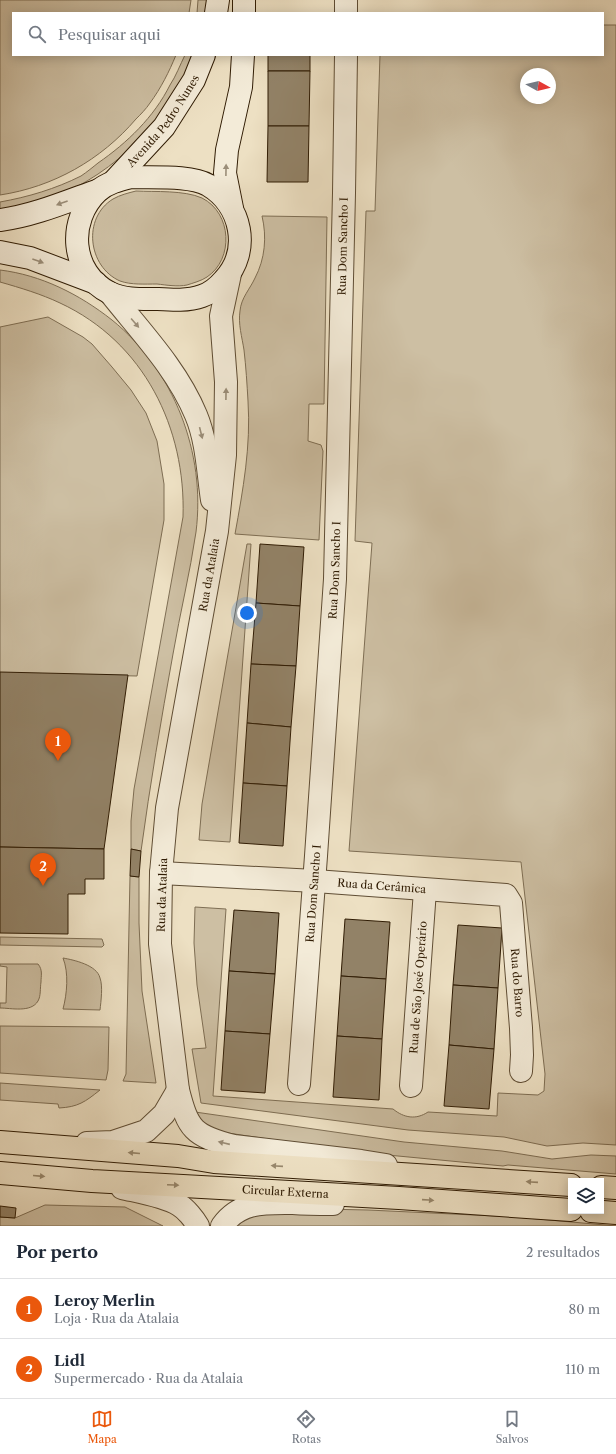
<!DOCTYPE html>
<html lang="pt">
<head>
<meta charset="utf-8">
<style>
  :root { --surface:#fff; --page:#f6f6f7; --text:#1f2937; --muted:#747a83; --line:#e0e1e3; --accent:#ea580c }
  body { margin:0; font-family:"Libre Caslon Text",serif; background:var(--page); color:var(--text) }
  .controls { position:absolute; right:12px; bottom:12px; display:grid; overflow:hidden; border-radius:0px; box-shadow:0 2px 10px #0003 }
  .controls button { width:36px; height:36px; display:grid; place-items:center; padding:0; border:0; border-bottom:1px solid var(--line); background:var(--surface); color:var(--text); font:20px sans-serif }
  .compass { position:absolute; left:520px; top:68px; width:36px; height:36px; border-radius:50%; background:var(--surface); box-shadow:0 2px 10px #0003; rotate:98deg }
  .you { position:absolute; left:247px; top:613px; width:14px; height:14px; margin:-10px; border:3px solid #fff; border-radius:50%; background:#1a73e8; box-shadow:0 0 0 6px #1a73e833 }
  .badge { display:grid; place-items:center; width:26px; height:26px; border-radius:50%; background:var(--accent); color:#fff; font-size:13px; font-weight:700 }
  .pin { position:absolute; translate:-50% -33px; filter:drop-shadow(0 1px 2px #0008) }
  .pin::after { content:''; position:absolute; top:21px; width:14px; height:12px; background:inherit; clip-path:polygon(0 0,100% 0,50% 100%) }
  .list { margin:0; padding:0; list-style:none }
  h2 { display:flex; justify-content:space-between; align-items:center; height:52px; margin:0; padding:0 16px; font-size:17px }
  h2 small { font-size:13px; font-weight:400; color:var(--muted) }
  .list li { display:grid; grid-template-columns:26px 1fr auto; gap:12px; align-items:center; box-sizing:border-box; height:60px; padding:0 16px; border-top:1px solid var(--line) }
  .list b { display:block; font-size:15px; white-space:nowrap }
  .list p { margin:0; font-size:13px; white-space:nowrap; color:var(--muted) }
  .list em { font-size:13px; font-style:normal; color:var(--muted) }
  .icon { flex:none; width:22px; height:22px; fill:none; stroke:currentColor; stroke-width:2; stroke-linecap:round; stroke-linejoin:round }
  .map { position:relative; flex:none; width:616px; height:1226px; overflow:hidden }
  .search { position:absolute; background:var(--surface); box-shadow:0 2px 10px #0003; left:12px; right:12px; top:12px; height:44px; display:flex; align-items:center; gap:10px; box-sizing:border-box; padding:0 14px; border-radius:0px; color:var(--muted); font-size:15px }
  .sheet { height:172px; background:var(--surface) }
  nav { display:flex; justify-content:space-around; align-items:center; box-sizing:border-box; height:56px; border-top:1px solid var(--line); background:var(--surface); font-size:11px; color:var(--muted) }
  nav a { display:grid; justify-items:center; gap:2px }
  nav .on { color:var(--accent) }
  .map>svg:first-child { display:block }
</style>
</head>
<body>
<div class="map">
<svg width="616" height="1226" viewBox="0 0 616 1226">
  <rect width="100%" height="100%" fill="#ede0c3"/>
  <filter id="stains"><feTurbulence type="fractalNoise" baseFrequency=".005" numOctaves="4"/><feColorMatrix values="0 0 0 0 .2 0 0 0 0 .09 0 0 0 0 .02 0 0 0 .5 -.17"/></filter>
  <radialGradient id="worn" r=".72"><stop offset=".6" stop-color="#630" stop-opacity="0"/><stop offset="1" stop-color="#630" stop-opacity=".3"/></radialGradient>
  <!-- green -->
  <g fill="#cdbfa3" stroke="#7e6e54" fill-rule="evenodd">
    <path d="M0,0H191L189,13H13V55H176C169,72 161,88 150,103C146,109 141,114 136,119C101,160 53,187 0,195Z"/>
    <path d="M198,0H207L205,13H197Z"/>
    <path d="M603,25H616V1145L583,1143L547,1146L504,1137L408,1130L201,1103L192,1049L206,1048L197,985L194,943L195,907L226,909L213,1096L393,1109C404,1118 416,1120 428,1112L497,1116L498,1093L538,1095L544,1091L545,1074L521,862L349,851L372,543L355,541L366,211H375L380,55H603ZM526,74H550V98H526Z"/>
    <path d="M185,55H193C174,116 113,175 54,197C37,204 17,206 0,210V202C28,197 55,189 81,176C87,172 93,167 98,163C127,143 154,117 170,85C176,76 180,65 185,55Z"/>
    <path d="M136,191C155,192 184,190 202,198C232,213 234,259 207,277C201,281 193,283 187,285C178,287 166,285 157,284C145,284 131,285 120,281C88,267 82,218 113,199C120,195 128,193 136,191Z"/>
    <path d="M262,216L327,217L324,404H309L308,441L321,445L323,451L319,540L235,534C243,490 251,446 248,401C247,384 246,367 244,350C242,337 238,324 240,311C241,298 250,289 255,278C265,259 267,237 262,216Z"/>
    <path d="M0,270C41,275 79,294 112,320C174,370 206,453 196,532C190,573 180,613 173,654C161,720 150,785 141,851L131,849V821L134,789L183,517C186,428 144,342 60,303C41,294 21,288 0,282Z"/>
    <path d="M48,317L83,337L92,344L112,367L131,390L146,413L157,441L164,484V520L137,676L0,673V327Z"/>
    <path d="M247,544H251L230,842L199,840L202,804Z"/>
    <path d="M130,876L139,877V923L142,991L156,1083L123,1081L126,1074Z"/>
    <path d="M0,937L102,939L104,945L102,947L0,945Z"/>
    <path d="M63,958C74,960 97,965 100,978C103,986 101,1001 100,1010L63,1009C67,994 69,973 63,958Z"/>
    <path d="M0,964H38C43,970 41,976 41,982C40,988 41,996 38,1001C31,1013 11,1008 0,1008V1003H6L7,967L0,966Z"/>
    <path d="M0,1026L109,1027L108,1070L106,1080L0,1073Z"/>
    <path d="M0,1083L100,1090C85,1102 78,1107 59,1108L58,1104L0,1100Z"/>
    <path d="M195,1112L404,1142L502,1151L552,1159L591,1155L616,1156V1174L508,1165L503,1166L356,1152L221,1132L200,1123Z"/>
    <path d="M45,1205L125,1207L163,1226H0V1217L15,1218Z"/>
    <path d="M275,1208L368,1210L516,1217L616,1226H233L243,1214Z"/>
  </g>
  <!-- building -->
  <g fill="#928267" stroke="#301c04">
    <rect x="268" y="55" width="42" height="16"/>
    <path d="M268,71H310L309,126H268Z"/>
    <path d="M268,126H309L308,182H267Z"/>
    <path d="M260,544L304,547L300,606L256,603Z"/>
    <path d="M256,603L300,606L296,666L251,664Z"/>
    <path d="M251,664L296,666L291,727L247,723Z"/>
    <path d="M0,672L128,675L104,849L0,847Z"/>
    <path d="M247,723L291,727L287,786L243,783Z"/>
    <path d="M243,783L287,786L283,846L239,843Z"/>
    <path d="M0,847L104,849V879H85V894H68V934L0,933Z"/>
    <path d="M131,849L141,851L139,877L130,876Z"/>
    <path d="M234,910L279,913L275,974L229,971Z"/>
    <path d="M345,919L390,922L386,979L341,976Z"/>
    <path d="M458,925L502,928L498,988L453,985Z"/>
    <path d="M229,971L275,974L270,1034L225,1031Z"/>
    <path d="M341,976L386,979L382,1039L337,1036Z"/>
    <path d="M453,985L498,988L494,1049L449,1045Z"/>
    <path d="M225,1031L270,1034L265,1093L221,1090Z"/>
    <path d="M337,1036L382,1039L379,1100L333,1097Z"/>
    <path d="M449,1045L494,1049L489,1109L444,1106Z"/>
    <path d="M0,1206L16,1208L15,1218L0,1217Z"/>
  </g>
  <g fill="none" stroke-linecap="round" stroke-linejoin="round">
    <!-- street casing -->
    <g stroke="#5f4d34" stroke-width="24">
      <g id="street">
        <path d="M346,13V0"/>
        <path d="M230,274L221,316L226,382L225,455L217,531L167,808L161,873L160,944L178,1090C188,1129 193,1136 234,1146L361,1161L386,1165"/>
        <path d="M110,293C141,332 177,369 196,415C207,441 208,473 212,500"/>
        <path id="s1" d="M161,873L315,881L506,895L511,903L521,1028L522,1055L521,1071"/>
        <path id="s2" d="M299,1084L316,856L335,579L344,193L346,55"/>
        <path id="s3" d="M411,1086L425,890"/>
        <path d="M87,1143L113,1142L146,1131L164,1114L178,1090"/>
        <path d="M122,1188C139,1192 164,1196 179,1205C186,1209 194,1219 198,1226"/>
        <path d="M222,1226C240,1201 265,1203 293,1203C306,1204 320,1204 333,1204"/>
      </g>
    </g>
    <!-- secondary casing -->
    <g stroke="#301c04" stroke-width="24">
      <g id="secondary">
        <path d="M216,13L218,0"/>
        <path d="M244,13V0"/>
        <path d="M131,177C153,178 190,175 208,185C242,205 251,251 224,280C218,287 211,293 202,296C188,301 173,300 158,299C142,299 125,300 110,293C70,273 67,220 98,191C107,183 119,180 131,177Z"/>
        <path id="s4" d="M114,181L164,127L194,80L204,55"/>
        <path d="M232,208L225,173L227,150L241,87L243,55"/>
        <path d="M0,220C33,216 68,201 99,190"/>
        <path d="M0,252L30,258L96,283"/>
      </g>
    </g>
    <!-- primary casing -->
    <g stroke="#301c04" stroke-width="24">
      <g id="primary">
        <path d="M0,1142L178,1156L214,1162L571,1185"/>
        <path id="s5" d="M0,1173L92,1181L399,1198L571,1210"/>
        <path d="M601,1187L616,1188"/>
        <path d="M591,1211L616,1213"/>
      </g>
    </g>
    <!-- street -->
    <use href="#street" stroke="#f3ebd8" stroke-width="22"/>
    <!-- secondary -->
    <use href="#secondary" stroke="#f3ebd8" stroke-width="22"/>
    <!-- primary -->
    <use href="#primary" stroke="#ede0c3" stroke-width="22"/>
  </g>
  <!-- one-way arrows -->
  <defs><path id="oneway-solid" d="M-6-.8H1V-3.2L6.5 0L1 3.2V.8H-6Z"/></defs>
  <g fill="#9b8e79">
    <use href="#oneway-solid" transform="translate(226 170) rotate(-89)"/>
    <use href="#oneway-solid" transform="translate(62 203) rotate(160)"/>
    <use href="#oneway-solid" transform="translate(38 261) rotate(20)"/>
    <use href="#oneway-solid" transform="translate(135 323) rotate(49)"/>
    <use href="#oneway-solid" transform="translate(226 394) rotate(-89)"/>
    <use href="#oneway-solid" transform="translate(201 433) rotate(76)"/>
    <use href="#oneway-solid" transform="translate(224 1143) rotate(-167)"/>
  </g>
  <g fill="#98886d">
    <use href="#oneway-solid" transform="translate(134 1153) rotate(-175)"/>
    <use href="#oneway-solid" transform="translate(277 1166) rotate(-176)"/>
    <use href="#oneway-solid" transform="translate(39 1176) rotate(5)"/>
    <use href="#oneway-solid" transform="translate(532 1182) rotate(-176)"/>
    <use href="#oneway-solid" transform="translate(173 1185) rotate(3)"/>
    <use href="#oneway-solid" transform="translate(428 1200) rotate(4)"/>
  </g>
  <g text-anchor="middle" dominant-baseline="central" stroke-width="3" stroke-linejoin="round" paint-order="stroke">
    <!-- street labels -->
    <g font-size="11" fill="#301c04" stroke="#f3ebd8">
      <text stroke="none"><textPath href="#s4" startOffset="78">Avenida Pedro Nunes</textPath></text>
      <text stroke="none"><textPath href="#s2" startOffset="839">Rua Dom Sancho I</textPath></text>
      <text stroke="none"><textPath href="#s2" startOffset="515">Rua Dom Sancho I</textPath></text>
      <text transform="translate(209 575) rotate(-80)">Rua da Atalaia</text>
      <text stroke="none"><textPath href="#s1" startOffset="221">Rua da Cerâmica</textPath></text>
      <text stroke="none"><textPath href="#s2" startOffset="191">Rua Dom Sancho I</textPath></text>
      <text transform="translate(162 895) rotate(-88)">Rua da Atalaia</text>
      <text stroke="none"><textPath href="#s1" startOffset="435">Rua do Barro</textPath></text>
      <text stroke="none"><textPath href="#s3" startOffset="99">Rua de São José Operário</textPath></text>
      <text stroke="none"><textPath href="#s5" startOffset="286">Circular Externa</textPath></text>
    </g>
  </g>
  <rect width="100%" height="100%" filter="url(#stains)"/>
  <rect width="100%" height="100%" fill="url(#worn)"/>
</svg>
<div class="controls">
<button><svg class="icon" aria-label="layers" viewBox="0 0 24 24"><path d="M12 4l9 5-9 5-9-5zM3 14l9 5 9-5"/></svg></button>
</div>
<svg class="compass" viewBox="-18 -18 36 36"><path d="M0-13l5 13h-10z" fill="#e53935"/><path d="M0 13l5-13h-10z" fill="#747a83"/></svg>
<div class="you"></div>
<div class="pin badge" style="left:58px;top:761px">1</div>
<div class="pin badge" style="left:43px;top:886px">2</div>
<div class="search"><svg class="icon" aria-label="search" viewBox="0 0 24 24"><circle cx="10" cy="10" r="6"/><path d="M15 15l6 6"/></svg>Pesquisar aqui</div>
</div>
<section class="sheet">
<h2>Por perto<small>2 resultados</small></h2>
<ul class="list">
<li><span class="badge">1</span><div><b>Leroy Merlin</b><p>Loja · Rua da Atalaia</p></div><em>80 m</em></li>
<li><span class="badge">2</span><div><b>Lidl</b><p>Supermercado · Rua da Atalaia</p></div><em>110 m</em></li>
</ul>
</section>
<nav>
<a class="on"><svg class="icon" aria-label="map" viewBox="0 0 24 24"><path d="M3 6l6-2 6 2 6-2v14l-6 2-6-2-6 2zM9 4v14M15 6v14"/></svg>Mapa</a>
<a><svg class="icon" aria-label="directions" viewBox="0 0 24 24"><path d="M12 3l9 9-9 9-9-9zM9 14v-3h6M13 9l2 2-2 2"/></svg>Rotas</a>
<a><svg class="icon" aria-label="saved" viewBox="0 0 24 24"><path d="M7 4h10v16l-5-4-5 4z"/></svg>Salvos</a>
</nav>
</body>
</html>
